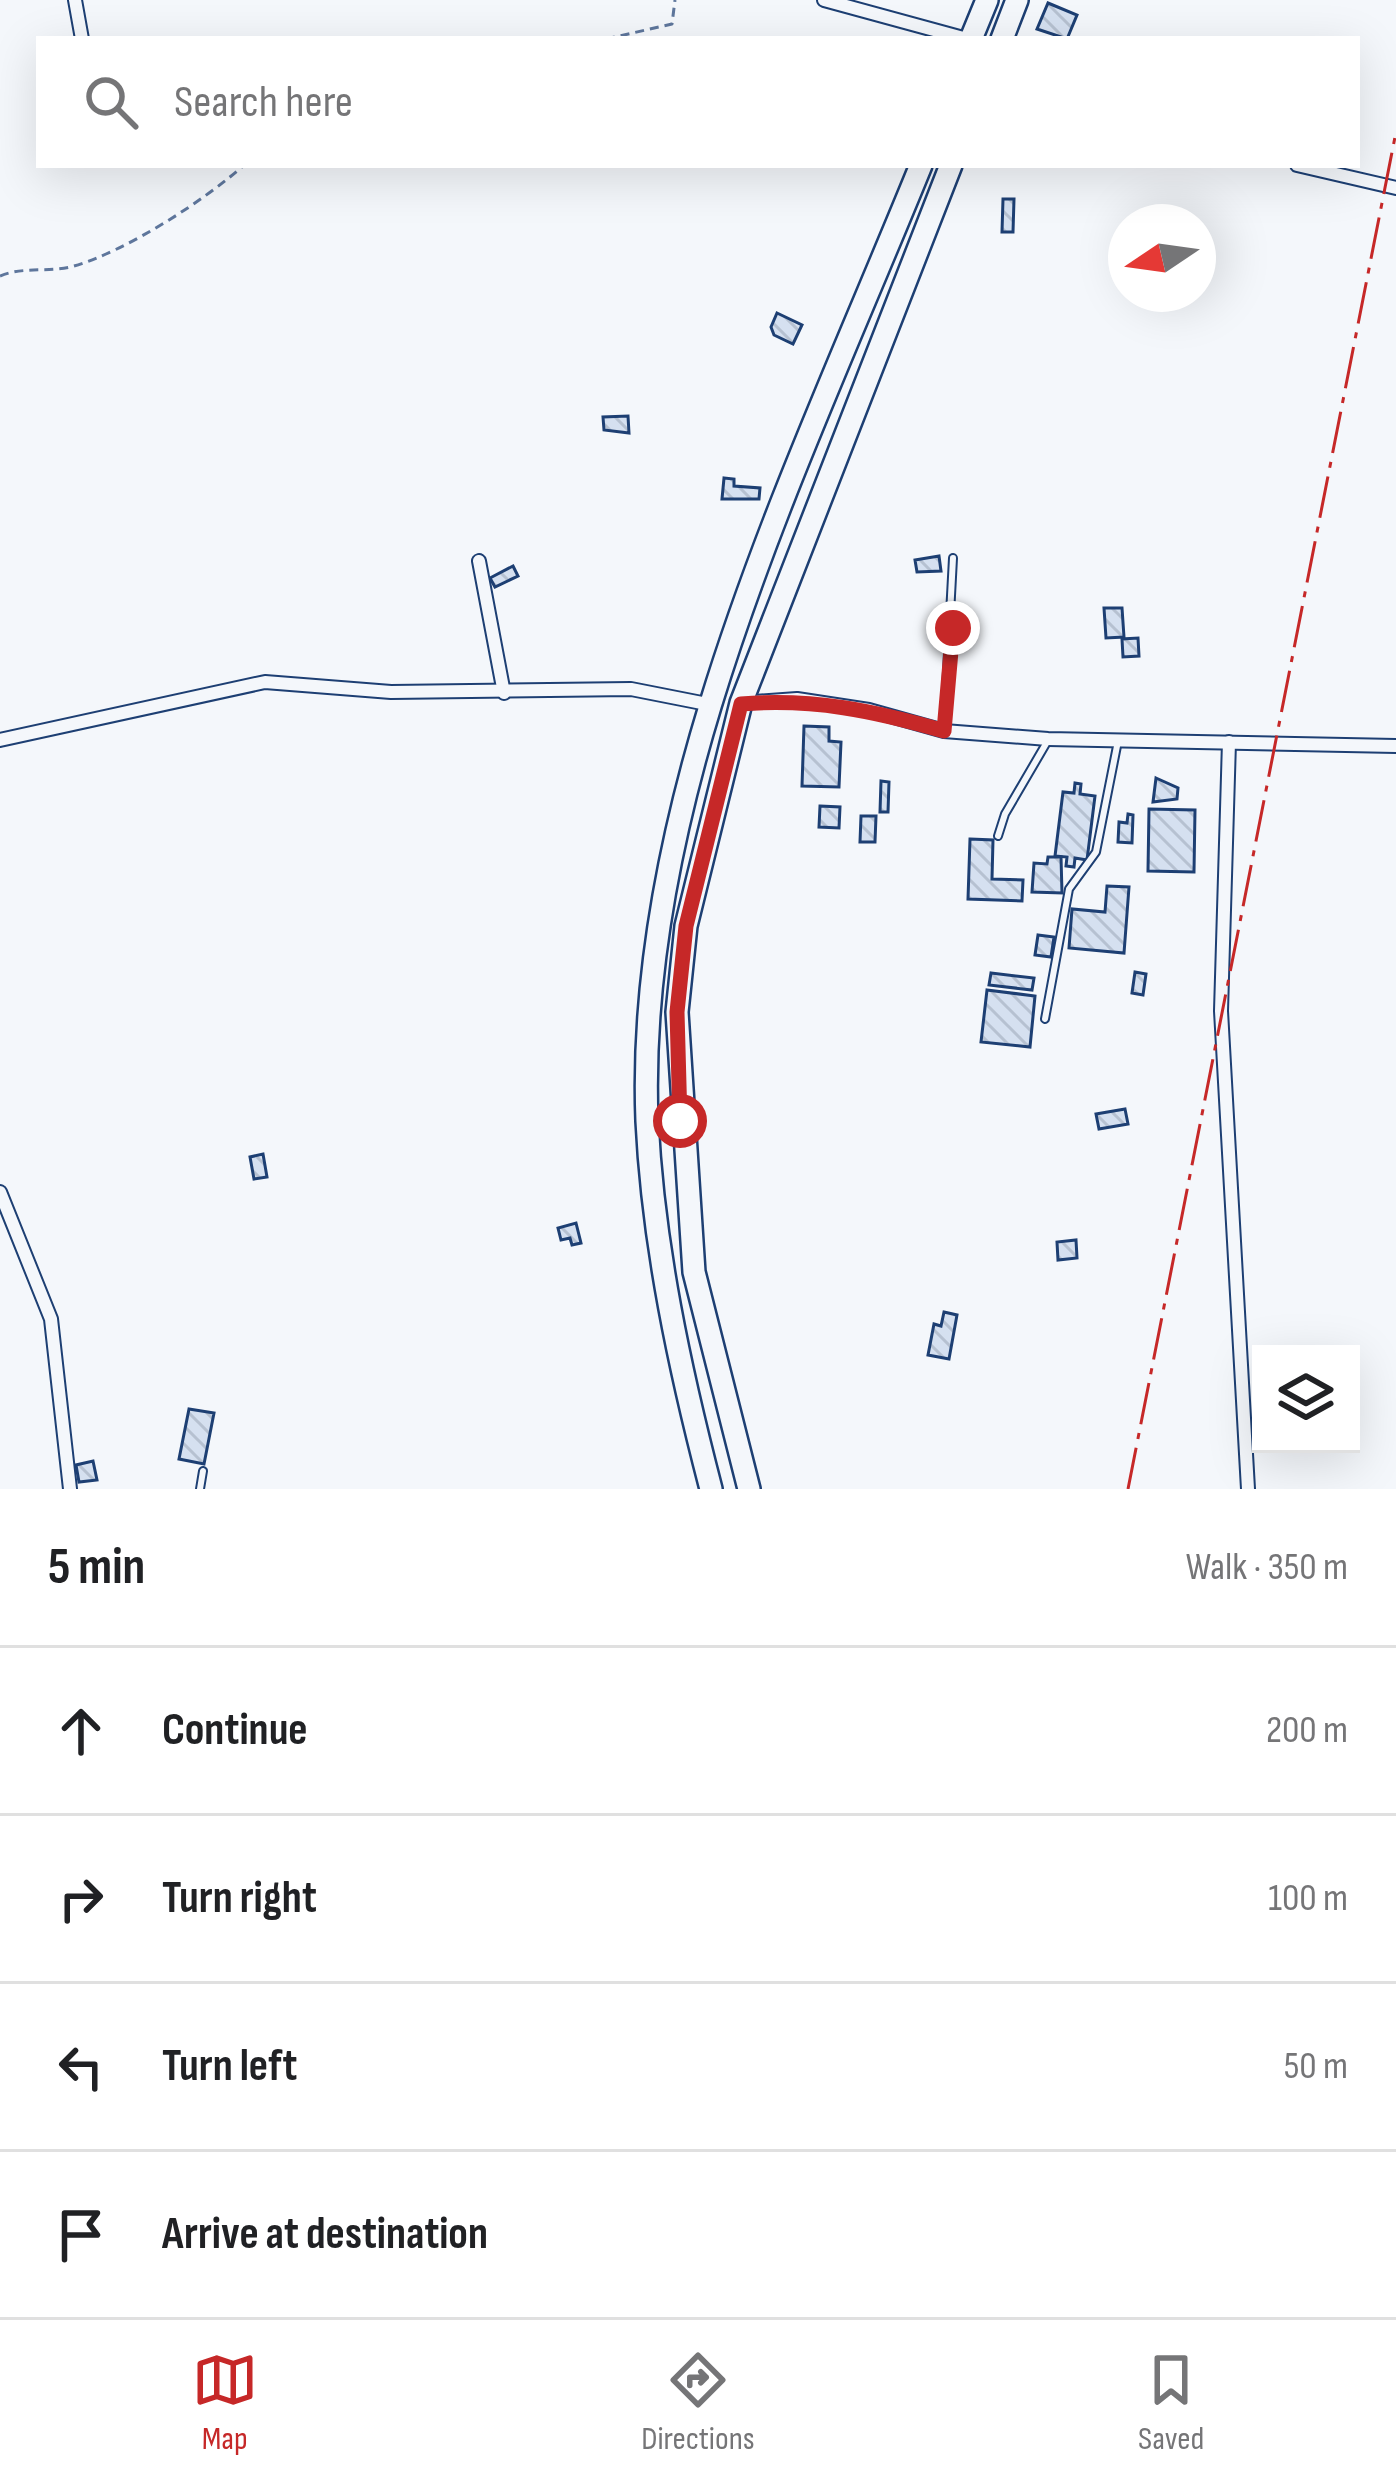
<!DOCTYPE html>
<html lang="en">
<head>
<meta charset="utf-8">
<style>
  :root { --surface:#fff; --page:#f6f6f6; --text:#202124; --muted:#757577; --line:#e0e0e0; --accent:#c62828 }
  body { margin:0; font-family:"Sofia Sans Condensed",sans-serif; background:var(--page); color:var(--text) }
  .controls { position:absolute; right:36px; bottom:36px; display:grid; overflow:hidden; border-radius:0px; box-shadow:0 12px 48px #0002 }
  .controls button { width:108px; height:108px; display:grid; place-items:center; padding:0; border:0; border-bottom:3px solid var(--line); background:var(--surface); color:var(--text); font:60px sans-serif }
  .compass { position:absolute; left:1108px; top:204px; width:108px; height:108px; border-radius:50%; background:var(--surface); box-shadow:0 12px 48px #0002; rotate:257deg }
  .stop { position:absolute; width:36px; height:36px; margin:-27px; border:9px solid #c62828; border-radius:50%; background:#fff }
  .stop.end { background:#c62828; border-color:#fff; box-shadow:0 3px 12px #0008 }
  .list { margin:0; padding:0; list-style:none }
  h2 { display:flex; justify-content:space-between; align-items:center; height:156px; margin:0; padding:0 48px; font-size:51px }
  h2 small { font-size:39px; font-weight:400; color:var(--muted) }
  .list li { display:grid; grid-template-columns:78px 1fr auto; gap:36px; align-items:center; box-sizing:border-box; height:168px; padding:0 48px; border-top:3px solid var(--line) }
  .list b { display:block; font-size:45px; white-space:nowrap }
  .list em { font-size:39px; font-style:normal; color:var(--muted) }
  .icon { flex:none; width:66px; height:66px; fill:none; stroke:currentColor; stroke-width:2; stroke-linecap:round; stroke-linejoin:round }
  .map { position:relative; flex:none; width:1396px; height:1489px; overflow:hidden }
  .search { position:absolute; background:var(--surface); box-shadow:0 12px 48px #0002; left:36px; right:36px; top:36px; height:132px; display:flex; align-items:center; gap:30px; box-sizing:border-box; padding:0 42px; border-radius:0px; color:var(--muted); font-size:45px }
  .sheet { height:828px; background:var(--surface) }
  nav { display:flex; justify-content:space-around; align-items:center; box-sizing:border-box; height:168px; border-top:3px solid var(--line); background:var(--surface); font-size:33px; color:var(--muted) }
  nav a { display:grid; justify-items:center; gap:6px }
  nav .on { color:var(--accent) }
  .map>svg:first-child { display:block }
</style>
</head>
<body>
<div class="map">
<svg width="1396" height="1489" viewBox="0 0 1396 1489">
  <defs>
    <pattern id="building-back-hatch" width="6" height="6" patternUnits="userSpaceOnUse" patternTransform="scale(3)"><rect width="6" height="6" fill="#d5e0f0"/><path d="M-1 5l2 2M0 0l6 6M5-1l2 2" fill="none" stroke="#b6c1d1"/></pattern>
  </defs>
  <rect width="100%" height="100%" fill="#f4f7fb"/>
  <!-- building -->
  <g fill="url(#building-back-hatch)" stroke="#1d3f73" stroke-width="3">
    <path d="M1048,3L1077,15L1067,39L1037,29Z"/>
    <path d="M1003,199H1014L1013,232H1002Z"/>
    <path d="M777,313L802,325L793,344L774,335L771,327Z"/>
    <path d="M628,416L629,433L604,430L603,417Z"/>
    <path d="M724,478L734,479V486L760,488L759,499H722Z"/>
    <path d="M939,556L941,571L917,572L915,560Z"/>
    <path d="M513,566L518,576L495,587L490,578Z"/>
    <path d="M1104,608H1122L1124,637L1106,638Z"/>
    <path d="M1138,638L1139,656L1123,657L1122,639Z"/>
    <path d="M804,726L829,727V741L841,742L839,787L802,786Z"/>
    <path d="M1156,778L1178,788L1177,799L1153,802Z"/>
    <path d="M881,781L889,782L888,812H880Z"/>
    <path d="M1075,783L1081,784L1080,794L1095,796L1087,860L1075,858L1074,867L1066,866L1067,857L1055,856L1063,792L1074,793Z"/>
    <path d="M820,806L840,807L839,828L819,827Z"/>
    <path d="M1149,809L1195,810L1194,872L1148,871Z"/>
    <path d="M1128,814L1133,815L1132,843L1118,842L1119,822L1127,823Z"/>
    <path d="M861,816H876L875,842H860Z"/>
    <path d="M970,839L993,840L992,879L1023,880L1022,901L968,899Z"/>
    <path d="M1048,857H1061L1062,893L1032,892L1034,863L1047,864Z"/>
    <path d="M1107,886L1129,887L1124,953L1069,948L1072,909L1105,912Z"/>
    <path d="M1038,935L1054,937L1051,957L1035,955Z"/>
    <path d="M1135,972L1146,974L1143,995L1132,993Z"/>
    <path d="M991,973L1034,978L1032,990L989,985Z"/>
    <path d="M987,990L1035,996L1030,1047L981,1042Z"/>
    <path d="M1125,1109L1128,1124L1099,1129L1096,1114Z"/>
    <path d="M263,1154L267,1177L254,1179L250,1157Z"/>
    <path d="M576,1223L581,1243L572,1245L570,1238L561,1240L558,1228Z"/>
    <path d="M1076,1240L1077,1258L1058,1260L1057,1242Z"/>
    <path d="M944,1312L957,1315L949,1359L928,1355L934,1324L941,1326Z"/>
    <path d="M189,1409L214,1413L204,1464L179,1459Z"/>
    <path d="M93,1461L97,1480L79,1482L76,1465Z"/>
  </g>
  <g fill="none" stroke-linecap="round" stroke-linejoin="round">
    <!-- service casing -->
    <g stroke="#1d3f73" stroke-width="10">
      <g id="service">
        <path d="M944,728L953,558"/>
        <path d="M998,836L1005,814L1047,742"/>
        <path d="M1045,1019L1069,889L1096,852L1118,741"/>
        <path d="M200,1489L203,1471"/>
      </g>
    </g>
    <!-- minor casing -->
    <g stroke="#1d3f73" stroke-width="16">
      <g id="minor">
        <path d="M75,0L82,39"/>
        <path d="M824,0L967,39"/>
        <path d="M1297,165L1396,188"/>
        <path d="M479,561L504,693"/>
        <path d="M741,703L797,699L869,710L944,731L1048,739L1396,746"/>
        <path d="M0,740L265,682L391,692L631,689L707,704"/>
        <path d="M1229,742L1221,1011L1248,1489"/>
        <path d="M0,1192L51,1319L70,1489"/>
      </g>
    </g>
    <!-- primary casing -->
    <g stroke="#1d3f73" stroke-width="26">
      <g id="primary">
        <path d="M971,39L987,0"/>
        <path d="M1002,39L1017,0"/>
        <path d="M711,1489C680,1370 653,1245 647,1121C634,795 801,461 921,165"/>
        <path d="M749,1489L694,1272L677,1012L686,926L741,703L951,165"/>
      </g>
    </g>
    <!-- path -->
    <g stroke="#5e769c" stroke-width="3" stroke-dasharray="9 6" stroke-linecap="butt">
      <path d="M606,39L672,24L675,0"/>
      <path d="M0,276C24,266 50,273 74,266C126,251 204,201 244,165"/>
    </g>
    <!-- service -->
    <use href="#service" stroke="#f4f7fb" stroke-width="6"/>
    <!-- minor -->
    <use href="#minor" stroke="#f4f7fb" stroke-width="12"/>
    <!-- primary -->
    <use href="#primary" stroke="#f4f7fb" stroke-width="21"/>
    <!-- power -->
    <path stroke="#c62828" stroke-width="3" stroke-dasharray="42 9 6 9" stroke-linecap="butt" d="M1128,1489L1396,132"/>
  </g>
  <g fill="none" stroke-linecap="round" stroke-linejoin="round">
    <!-- route -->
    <path stroke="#c62828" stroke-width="15" d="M680,1121L677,1012L686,926L741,704C813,698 875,711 944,731L953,628"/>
  </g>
</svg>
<div class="controls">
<button><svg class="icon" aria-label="layers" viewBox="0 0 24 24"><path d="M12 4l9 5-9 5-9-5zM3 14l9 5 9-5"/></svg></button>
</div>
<svg class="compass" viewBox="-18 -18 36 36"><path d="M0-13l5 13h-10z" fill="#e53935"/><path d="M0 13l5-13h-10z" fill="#757577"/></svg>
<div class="stop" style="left:680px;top:1121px"></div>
<div class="stop end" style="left:953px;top:628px"></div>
<div class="search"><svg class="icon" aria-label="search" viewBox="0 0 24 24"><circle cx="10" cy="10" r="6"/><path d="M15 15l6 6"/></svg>Search here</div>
</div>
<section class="sheet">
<h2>5 min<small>Walk · 350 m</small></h2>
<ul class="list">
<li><svg class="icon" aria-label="ahead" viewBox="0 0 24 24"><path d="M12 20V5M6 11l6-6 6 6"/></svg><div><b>Continue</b></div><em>200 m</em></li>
<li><svg class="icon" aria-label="right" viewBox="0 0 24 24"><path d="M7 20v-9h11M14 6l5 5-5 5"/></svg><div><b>Turn right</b></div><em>100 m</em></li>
<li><svg class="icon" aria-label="left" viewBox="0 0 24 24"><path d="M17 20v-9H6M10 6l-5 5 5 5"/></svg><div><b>Turn left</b></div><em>50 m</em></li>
<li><svg class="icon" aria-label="arrive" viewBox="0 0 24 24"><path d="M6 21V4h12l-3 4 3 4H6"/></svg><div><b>Arrive at destination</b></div></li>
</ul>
</section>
<nav>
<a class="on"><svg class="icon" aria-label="map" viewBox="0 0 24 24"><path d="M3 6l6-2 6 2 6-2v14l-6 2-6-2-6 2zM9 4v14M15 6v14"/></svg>Map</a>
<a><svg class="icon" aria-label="directions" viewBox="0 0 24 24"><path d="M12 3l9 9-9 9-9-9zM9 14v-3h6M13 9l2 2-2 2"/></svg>Directions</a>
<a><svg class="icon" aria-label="saved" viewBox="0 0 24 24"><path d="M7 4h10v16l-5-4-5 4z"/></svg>Saved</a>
</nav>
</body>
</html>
